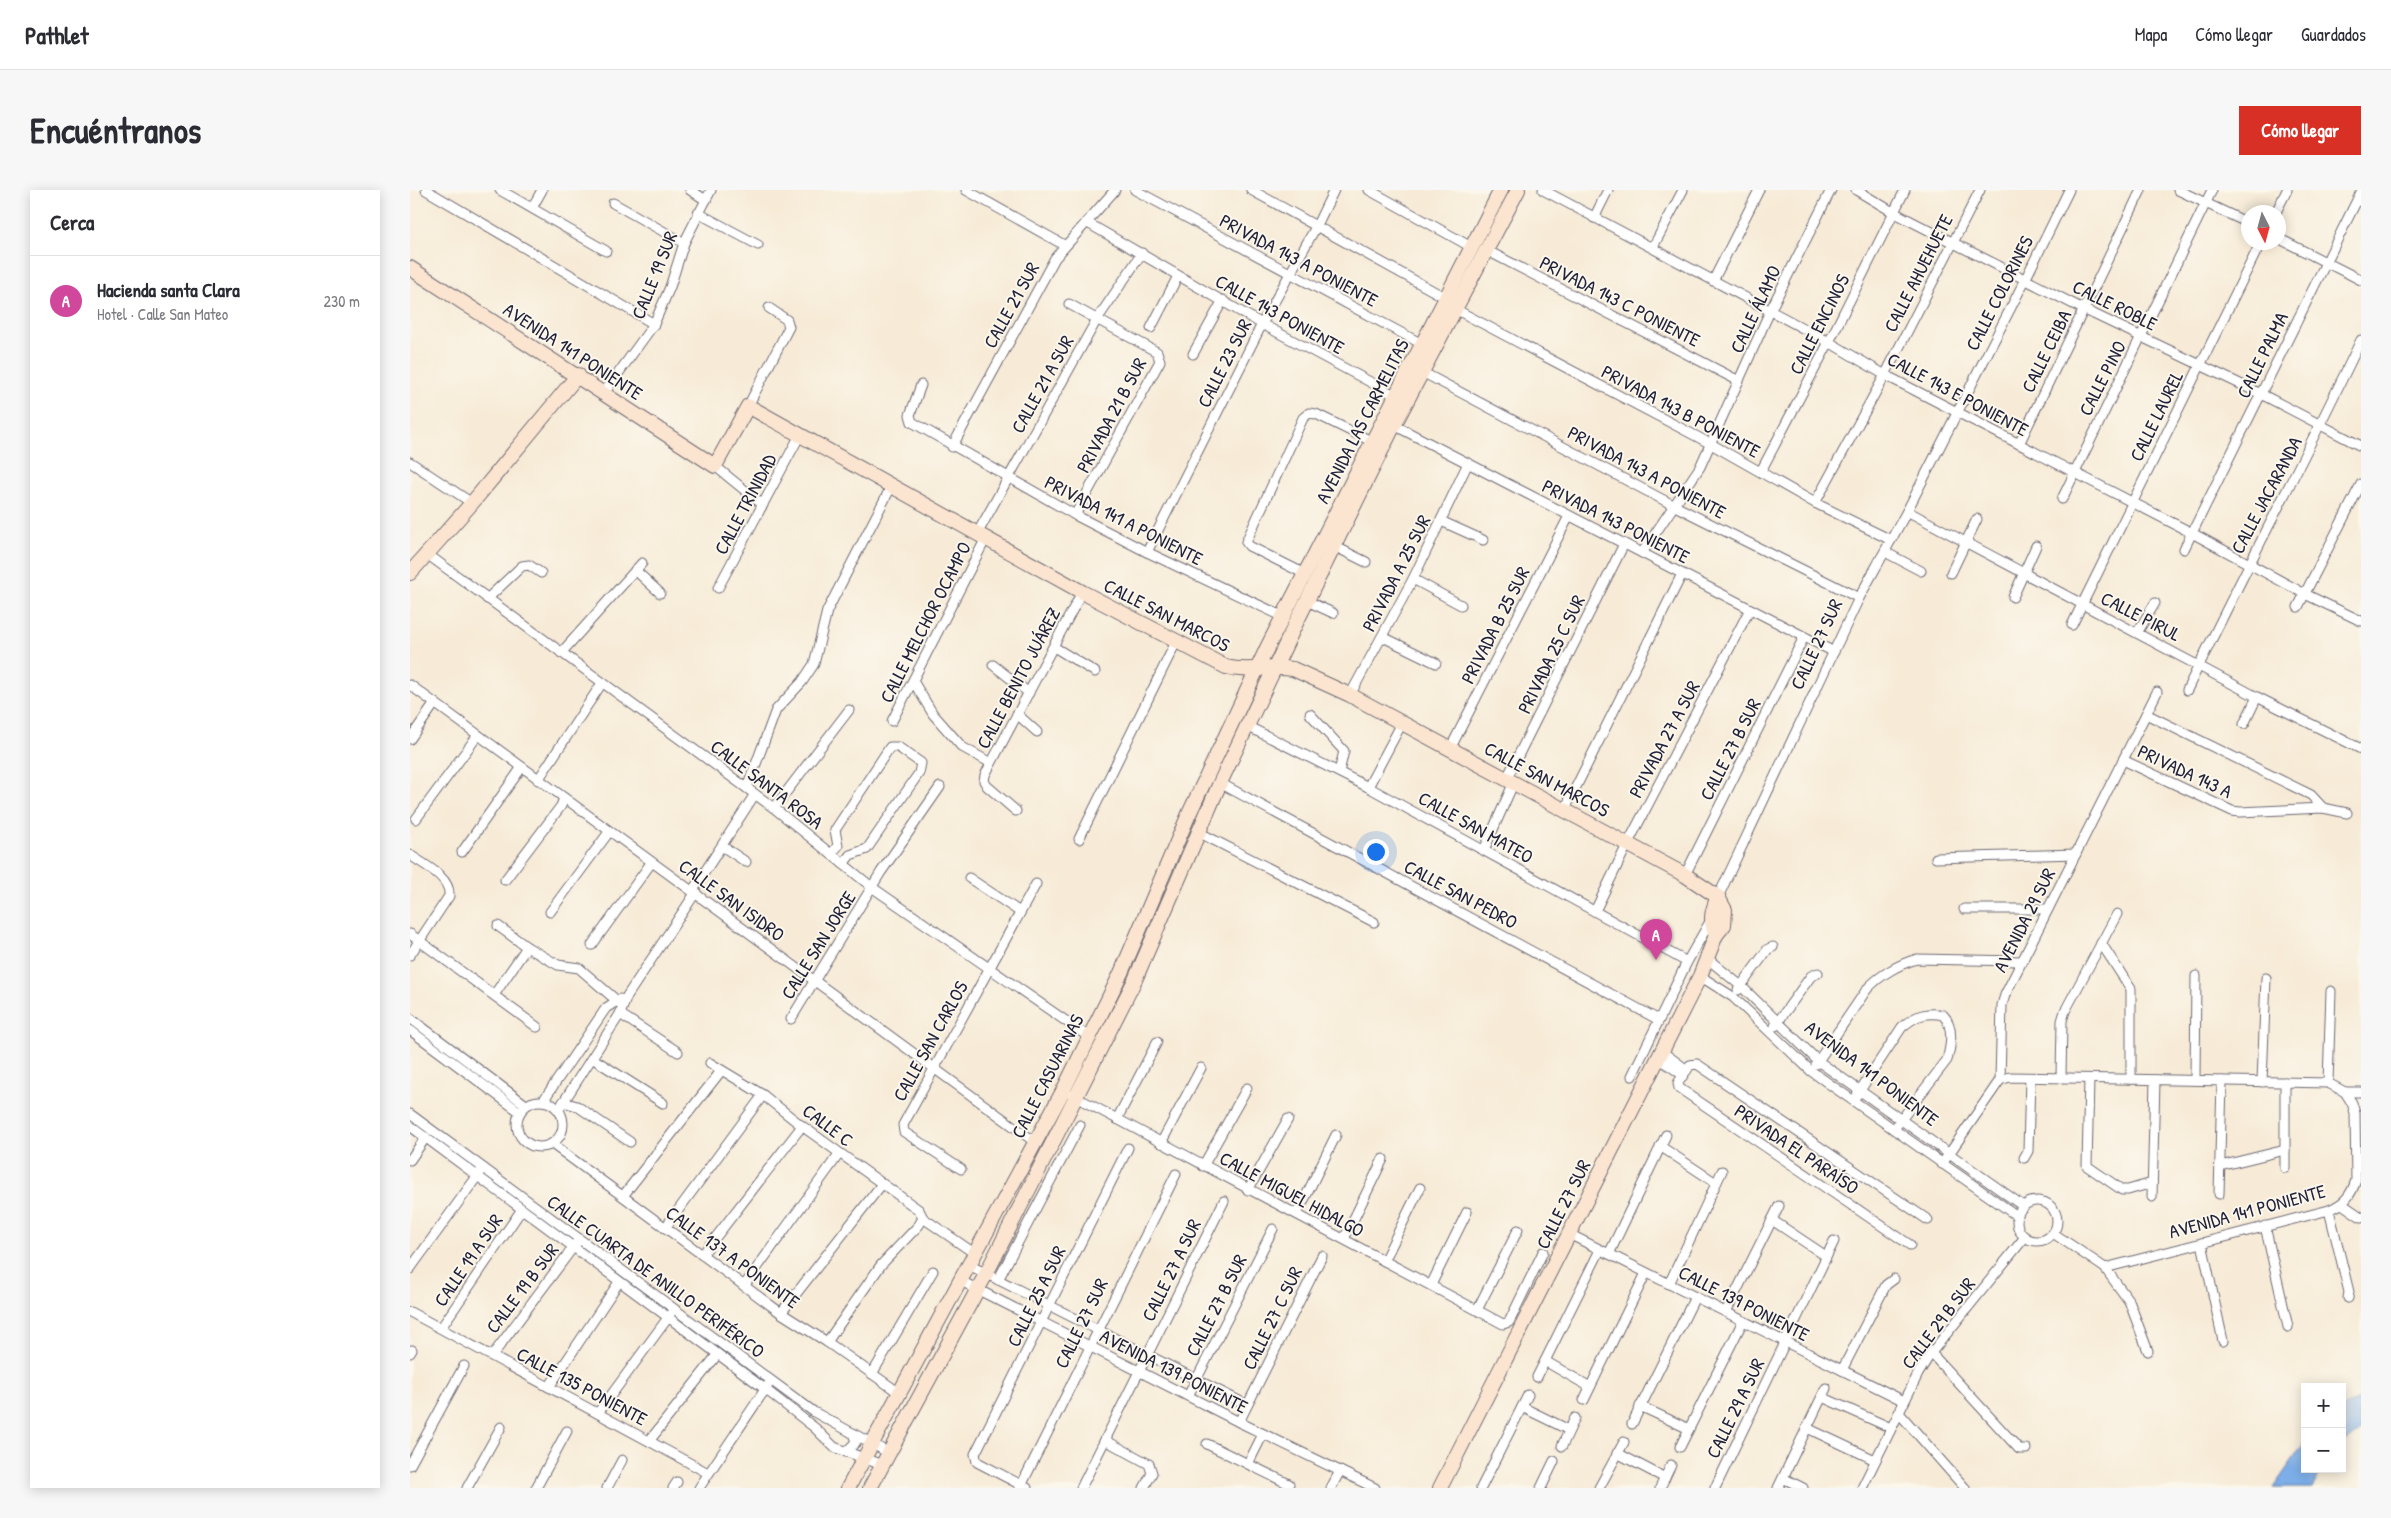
<!DOCTYPE html>
<html lang="es">
<head>
<meta charset="utf-8">
<style>
  :root { --surface:#fff; --page:#f7f7f7; --text:#2b2b33; --muted:#7c7c81; --line:#e1e1e2; --accent:#d93025 }
  body { margin:0; font-family:"Patrick Hand",sans-serif; background:var(--page); color:var(--text) }
  .controls { position:absolute; right:15px; bottom:15px; display:grid; overflow:hidden; border-radius:0px; box-shadow:0 2px 12px #0003 }
  .controls button { width:45px; height:45px; display:grid; place-items:center; padding:0; border:0; border-bottom:1px solid var(--line); background:var(--surface); color:var(--text); font:25px sans-serif }
  .compass { position:absolute; left:1831px; top:15px; width:45px; height:45px; border-radius:50%; background:var(--surface); box-shadow:0 2px 12px #0003; rotate:174deg }
  .you { position:absolute; left:965px; top:661px; width:18px; height:18px; margin:-12px; border:4px solid #fff; border-radius:50%; background:#1a73e8; box-shadow:0 0 0 8px #1a73e833 }
  .badge { display:grid; place-items:center; width:32px; height:32px; border-radius:50%; background:var(--accent); color:#fff; font-size:16px; font-weight:700 }
  .pin { position:absolute; translate:-50% -41px; filter:drop-shadow(0 1px 2px #0008) }
  .pin::after { content:''; position:absolute; top:26px; width:18px; height:15px; background:inherit; clip-path:polygon(0 0,100% 0,50% 100%) }
  .list { margin:0; padding:0; list-style:none }
  h2 { display:flex; justify-content:space-between; align-items:center; height:65px; margin:0; padding:0 20px; font-size:21px }
  h2 small { font-size:16px; font-weight:400; color:var(--muted) }
  .list li { display:grid; grid-template-columns:32px 1fr auto; gap:15px; align-items:center; box-sizing:border-box; height:90px; padding:0 20px; border-top:1px solid var(--line) }
  .list b { display:block; font-size:19px; white-space:nowrap }
  .list p { margin:0; font-size:16px; white-space:nowrap; color:var(--muted) }
  .list em { font-size:16px; font-style:normal; color:var(--muted) }
  .map { position:relative; flex:none; width:1951px; height:1298px; overflow:hidden; border-radius:0px }
  header { display:flex; align-items:center; gap:30px; box-sizing:border-box; height:70px; padding:0 25px; background:var(--surface); border-bottom:1px solid var(--line) }
  header strong { font-size:24px }
  nav { display:flex; gap:28px; margin-inline-start:auto; font-size:18px }
  .intro { display:flex; align-items:center; justify-content:space-between; box-sizing:border-box; height:120px; padding:0 30px }
  h1 { margin:0; font-size:35px }
  .button { padding:12px 22px; border-radius:0px; background:var(--accent); color:#fff; font-size:18px; font-weight:700 }
  main { display:flex; gap:30px; padding:0 30px }
  aside { flex:1; background:var(--surface); border-radius:0px; box-shadow:0 2px 12px #0003 }
  .map>svg:first-child { display:block }
</style>
</head>
<body>
<header>
<strong>Pathlet</strong>
<nav><a>Mapa</a><a>Cómo llegar</a><a>Guardados</a></nav>
</header>
<div class="intro"><h1>Encuéntranos</h1><a class="button">Cómo llegar</a></div>
<main>
<aside>
<h2>Cerca<small></small></h2>
<ul class="list">
<li><span class="badge" style="background:#d1479c">A</span><div><b>Hacienda santa Clara</b><p>Hotel · Calle San Mateo</p></div><em>230 m</em></li>
</ul>
</aside>
<div class="map">
<svg width="1951" height="1298" viewBox="0 0 1951 1298">
  <rect width="100%" height="100%" fill="#fbf7ec"/>
  <filter id="ink" filterUnits="userSpaceOnUse"><feTurbulence type="fractalNoise" baseFrequency=".02" numOctaves="2"/><feDisplacementMap in="SourceGraphic" scale="10" xChannelSelector="R" yChannelSelector="G"/><feConvolveMatrix kernelMatrix="1 2 1 2 8 2 1 2 1" color-interpolation-filters="sRGB"/></filter>
  <filter id="wash" filterUnits="userSpaceOnUse"><feTurbulence type="fractalNoise" baseFrequency=".0096" numOctaves="4" result="noise"/><feDisplacementMap in="SourceGraphic" scale="20" xChannelSelector="R" yChannelSelector="G"/><feGaussianBlur stdDeviation="1.12" result="paint"/><feColorMatrix in="noise" values="0 0 0 0 0 0 0 0 0 0 0 0 0 0 0 0 0 1.4 0 .05"/><feComposite in="paint" operator="in"/></filter>
  <g filter="url(#wash)">
    <rect width="100%" height="100%" fill="#f7ebd7"/>
    <!-- water -->
    <g fill="#7daee8" stroke="#506892">
      <path d="M1951,1209V1241L1932,1255V1218Z"/>
      <path d="M1895,1252V1279H1913L1902,1298H1863Z"/>
    </g>
  </g>
  <g filter="url(#ink)">
    <g fill="none" stroke-linecap="round" stroke-linejoin="round">
      <!-- street casing -->
      <g stroke="#6d6872" stroke-width="11">
        <g id="street">
          <path d="M16,0L244,134"/>
          <path d="M90,0L196,61"/>
          <path d="M280,0L296,10"/>
          <path d="M556,0L654,55"/>
          <path d="M725,0L1012,154"/>
          <path d="M841,0L1036,108"/>
          <path d="M959,0L1063,58"/>
          <path d="M1133,0L1419,152L1475,185L1782,343L1895,404L1951,431"/>
          <path d="M1446,0L1483,22L1673,119L1851,204L1951,256"/>
          <path d="M1768,0L1838,33"/>
          <path d="M203,13L274,53"/>
          <path d="M122,18L132,0"/>
          <path d="M1866,22L1877,0"/>
          <path d="M288,23L348,55"/>
          <path d="M1184,28L1198,0"/>
          <path d="M676,32L852,134L990,208"/>
          <path d="M1868,48L1951,90"/>
          <path d="M1243,57L1273,0"/>
          <path d="M1076,60L1329,191"/>
          <path d="M1303,91L1349,0"/>
          <path d="M659,114L747,162L750,171L665,325"/>
          <path d="M1045,119L1301,254L1405,313L1481,350"/>
          <path d="M741,138L768,86"/>
          <path d="M783,164L813,110"/>
          <path d="M1012,182L1263,315L1449,408"/>
          <path d="M511,195L500,225L502,232L665,325L737,362L874,427"/>
          <path d="M194,203L244,134L260,97L274,53L301,0"/>
          <path d="M338,216L379,137L377,130L359,118"/>
          <path d="M980,233L1424,462"/>
          <path d="M1609,254L1731,0"/>
          <path d="M542,257L645,68L705,0"/>
          <path d="M0,272L62,313"/>
          <path d="M305,276L353,315"/>
          <path d="M1351,281L1419,152L1495,0"/>
          <path d="M1652,309L1802,0"/>
          <path d="M1405,313L1475,185L1570,0"/>
          <path d="M1497,321L1847,507L1951,559"/>
          <path d="M1031,331L1073,350"/>
          <path d="M567,344L686,131L732,63"/>
          <path d="M924,356L956,372"/>
          <path d="M1774,359L1951,2"/>
          <path d="M737,362L852,134L907,35L924,0"/>
          <path d="M1475,362L1511,381"/>
          <path d="M1232,363L1290,277L1360,121L1421,0"/>
          <path d="M17,364L364,618L463,698L679,847"/>
          <path d="M225,380L250,403"/>
          <path d="M1541,383L1567,329"/>
          <path d="M895,384L839,356L836,352L893,228L899,223L906,224L961,251"/>
          <path d="M1003,389L1051,415"/>
          <path d="M308,398L390,245"/>
          <path d="M1603,407L1626,356"/>
          <path d="M77,409L112,376L119,375L131,383"/>
          <path d="M897,411L923,423"/>
          <path d="M1888,417L1951,294"/>
          <path d="M1662,435L1851,52"/>
          <path d="M1727,443L1745,413"/>
          <path d="M973,447L1026,473"/>
          <path d="M644,457L685,482"/>
          <path d="M151,463L232,373"/>
          <path d="M583,475L619,503"/>
          <path d="M503,491L523,524L552,557L581,573"/>
          <path d="M0,495L625,952"/>
          <path d="M1777,500C1834,382 1895,268 1951,150"/>
          <path d="M940,505L1003,389L1058,273"/>
          <path d="M607,524L627,542"/>
          <path d="M900,524L934,561L929,582"/>
          <path d="M1736,524L1901,605L1913,618"/>
          <path d="M482,531L576,348"/>
          <path d="M1834,534L1847,507"/>
          <path d="M837,536L958,597L1277,772"/>
          <path d="M0,549L25,513"/>
          <path d="M1040,559L1159,326"/>
          <path d="M1713,570L1822,621L1830,622L1913,618L1937,623"/>
          <path d="M1097,588L1214,354"/>
          <path d="M128,590L192,493"/>
          <path d="M810,593L1249,830"/>
          <path d="M958,597L992,533"/>
          <path d="M337,598L366,520L392,492L404,474L417,421L481,297"/>
          <path d="M364,618L439,520"/>
          <path d="M1155,619L1272,384"/>
          <path d="M606,621L577,596L574,591L575,585L672,402"/>
          <path d="M6,629L68,545"/>
          <path d="M790,643L964,732"/>
          <path d="M669,649L766,452"/>
          <path d="M312,656L336,672"/>
          <path d="M1074,660L1104,592"/>
          <path d="M52,662L112,577"/>
          <path d="M421,664L428,656L425,640L480,557H488L511,573L509,583L457,659L440,665L433,674"/>
          <path d="M0,665C14,675 41,687 39,706L0,765"/>
          <path d="M1526,668L1666,664"/>
          <path d="M1275,685L1394,447"/>
          <path d="M559,688L610,722"/>
          <path d="M95,690L151,616L154,608"/>
          <path d="M283,700L345,604"/>
          <path d="M1308,707L1449,408L1497,321L1616,88L1659,0"/>
          <path d="M1554,719H1638"/>
          <path d="M1185,721L1218,653L1340,419"/>
          <path d="M140,722L199,642"/>
          <path d="M88,736L117,757L148,775L169,778L213,816"/>
          <path d="M0,744L127,837"/>
          <path d="M1691,753L1721,799V889"/>
          <path d="M182,755L241,673"/>
          <path d="M1298,769L1331,796L1408,871L1613,1016"/>
          <path d="M1290,786L1323,807L1401,881L1607,1026"/>
          <path d="M1328,800L1358,759L1363,757"/>
          <path d="M84,805L117,757"/>
          <path d="M210,824L268,862"/>
          <path d="M0,828L116,915"/>
          <path d="M381,829L471,682L530,597"/>
          <path d="M1365,836L1401,786L1408,783"/>
          <path d="M0,840L110,922"/>
          <path d="M1251,861L1277,880"/>
          <path d="M182,868L253,913"/>
          <path d="M1248,868L1273,885"/>
          <path d="M300,873L353,905L392,936L509,1020L513,1028L564,1063"/>
          <path d="M1406,874L1457,799C1470,785 1489,774 1507,769L1612,771"/>
          <path d="M1222,886L1277,772L1302,728"/>
          <path d="M1651,888L1652,831L1655,821L1707,724"/>
          <path d="M1679,889L1677,976L1712,1000H1718L1742,993"/>
          <path d="M1590,890L1600,887L1918,893L1935,902H1951"/>
          <path d="M1785,890L1786,786"/>
          <path d="M1852,892L1856,788"/>
          <path d="M1918,893L1921,801"/>
          <path d="M662,905L1093,1134L1099,1132L1133,1062"/>
          <path d="M1447,905L1492,837C1505,826 1516,821 1533,825C1544,836 1541,856 1537,870L1487,935"/>
          <circle cx="130" cy="934" r="23"/>
          <path d="M133,911L196,818L210,809"/>
          <path d="M153,912L167,916L220,952"/>
          <path d="M149,919L210,824L217,806L286,702"/>
          <path d="M0,924L404,1222L479,1263"/>
          <path d="M707,929L747,852"/>
          <path d="M0,936L355,1199L405,1238L424,1257L472,1275"/>
          <path d="M751,953L791,878"/>
          <path d="M142,954L371,1123L417,1152L488,1202"/>
          <path d="M1250,956L1306,993"/>
          <path d="M1614,968L1618,961L1620,888"/>
          <path d="M0,970L16,947"/>
          <path d="M1532,974L1590,890L1592,815L1595,805L1747,502"/>
          <path d="M793,976L837,898"/>
          <path d="M1810,976L1875,960"/>
          <path d="M1875,978V892"/>
          <path d="M551,979L494,942L493,935L626,694"/>
          <path d="M838,1000L878,929"/>
          <path d="M1809,1004L1812,891"/>
          <path d="M213,1006L311,881"/>
          <path d="M1742,1007L1745,890"/>
          <circle cx="1627" cy="1031" r="20"/>
          <path d="M1932,1014L1951,1027"/>
          <path d="M1919,1020L1939,1102L1938,1108"/>
          <path d="M887,1024L926,945"/>
          <path d="M1362,1030L1416,1066"/>
          <path d="M1855,1036L1878,1137"/>
          <path d="M255,1038L353,905"/>
          <path d="M1643,1043L1695,1078L1719,1111L1738,1161"/>
          <path d="M1159,1044L1494,1211"/>
          <path d="M934,1049L973,969"/>
          <path d="M1792,1053L1813,1151"/>
          <path d="M1500,1055L1269,898L1268,893L1280,875L1287,874L1518,1030"/>
          <path d="M1199,1064L1256,945"/>
          <path d="M292,1065L392,936"/>
          <path d="M974,1071L1010,998"/>
          <path d="M557,1074L837,1215"/>
          <path d="M1695,1078L1919,1020C1934,1014 1941,1006 1946,990L1945,923L1942,913L1935,902"/>
          <path d="M0,1079L71,981"/>
          <path d="M549,1090L829,1232L965,1298"/>
          <path d="M588,1090L670,935"/>
          <path d="M1259,1094L1312,981"/>
          <path d="M1021,1095L1057,1022"/>
          <path d="M334,1096L429,964"/>
          <path d="M1067,1120L1108,1040"/>
          <path d="M0,1122L298,1283"/>
          <path d="M1316,1122L1369,1016"/>
          <path d="M371,1123L472,994"/>
          <path d="M31,1138L112,1019"/>
          <path d="M417,1152L471,1075L509,1035L513,1028"/>
          <path d="M0,1163L2,1160"/>
          <path d="M1521,1163L1609,1259H1616"/>
          <path d="M82,1166L167,1052"/>
          <path d="M1135,1171L1180,1197"/>
          <path d="M1432,1180L1476,1095L1484,1089"/>
          <path d="M462,1184L523,1081"/>
          <path d="M1127,1187L1190,1060"/>
          <path d="M139,1197L209,1092"/>
          <path d="M778,1206L863,1039"/>
          <path d="M1412,1207L1481,1238"/>
          <path d="M1174,1210L1236,1083"/>
          <path d="M1230,1216L1279,1239"/>
          <path d="M1112,1217L1159,1240"/>
          <path d="M188,1223L260,1125"/>
          <path d="M1489,1223L1555,1298"/>
          <path d="M829,1232L912,1066"/>
          <path d="M1222,1234L1285,1107"/>
          <path d="M1397,1238L1465,1270"/>
          <path d="M240,1250L307,1165"/>
          <path d="M695,1250L739,1274L742,1283L734,1298"/>
          <path d="M797,1254L879,1294"/>
          <path d="M1152,1256L1165,1228"/>
          <path d="M1270,1257L1333,1131"/>
          <path d="M436,1262L446,1252L443,1243"/>
          <path d="M1207,1263L1255,1288"/>
          <path d="M838,1274L853,1244"/>
          <path d="M0,1275L54,1176"/>
          <path d="M1373,1288L1393,1298"/>
          <path d="M57,1298L91,1237"/>
          <path d="M126,1298L157,1241"/>
          <path d="M197,1298L212,1270"/>
          <path d="M263,1298L267,1292"/>
          <path d="M289,1298L358,1195"/>
          <path d="M610,1298L766,984"/>
          <path d="M617,1298L567,1272L565,1264L718,958"/>
          <path d="M671,1298L814,1011"/>
          <path d="M921,1298L930,1281"/>
          <path d="M1071,1298L1118,1205"/>
          <path d="M1131,1298L1144,1271"/>
          <path d="M1189,1298L1214,1252"/>
          <path d="M1250,1298L1261,1275"/>
          <path d="M1305,1298L1424,1051"/>
          <path d="M1368,1298L1416,1198"/>
          <path d="M1452,1298L1508,1184L1521,1163L1615,1047"/>
        </g>
      </g>
      <!-- secondary casing -->
      <g stroke="#6d6872" stroke-width="16">
        <g id="secondary">
          <path d="M0,78L305,276L338,216L672,402L816,477C838,483 861,475 883,479L940,505L1275,685L1308,707L1315,720L1314,735L1306,745L1290,786L1030,1298"/>
          <path d="M0,383L62,313L168,185"/>
          <path d="M1306,745C1299,731 1302,720 1308,707"/>
          <path d="M438,1298L653,901L711,783L779,624L858,456L1091,0"/>
          <path d="M460,1298L576,1084L724,792L810,593L886,433L984,235L1108,0"/>
        </g>
      </g>
      <!-- street -->
      <use href="#street" stroke="#fff" stroke-width="9"/>
      <!-- secondary -->
      <use href="#secondary" stroke="#fce5d0" stroke-width="14"/>
    </g>
  </g>
  <g text-anchor="middle" dominant-baseline="central" stroke-width="4" stroke-linejoin="round" paint-order="stroke">
    <!-- street labels -->
    <g font-size="19" fill="#22223b" stroke="#fbf7ec">
      <text transform="translate(889 70) rotate(28)">PRIVADA 143 A PONIENTE</text>
      <text transform="translate(1508 83) rotate(-63)">CALLE AHUEHUETE</text>
      <text transform="translate(244 85) rotate(-68)">CALLE 19 SUR</text>
      <text transform="translate(1589 103) rotate(-63)">CALLE COLORINES</text>
      <text transform="translate(1210 111) rotate(27)">PRIVADA 143 C PONIENTE</text>
      <text transform="translate(601 115) rotate(-61)">CALLE 21 SUR</text>
      <text transform="translate(1705 115) rotate(26)">CALLE ROBLE</text>
      <text transform="translate(1345 119) rotate(-65)">CALLE ÁLAMO</text>
      <text transform="translate(870 124) rotate(29)">CALLE 143 PONIENTE</text>
      <text transform="translate(1409 134) rotate(-63)">CALLE ENCINOS</text>
      <text transform="translate(163 161) rotate(33)">AVENIDA 141 PONIENTE</text>
      <text transform="translate(1636 161) rotate(-64)">CALLE CEIBA</text>
      <text transform="translate(1852 165) rotate(-64)">CALLE PALMA</text>
      <text transform="translate(814 173) rotate(-63)">CALLE 23 SUR</text>
      <text transform="translate(1692 188) rotate(-63)">CALLE PINO</text>
      <text transform="translate(632 194) rotate(-61)">CALLE 21 A SUR</text>
      <text transform="translate(1548 204) rotate(28)">CALLE 143 E PONIENTE</text>
      <text transform="translate(1271 221) rotate(28)">PRIVADA 143 B PONIENTE</text>
      <text transform="translate(701 225) rotate(-62)">PRIVADA 21 B SUR</text>
      <text transform="translate(1746 226) rotate(-64)">CALLE LAUREL</text>
      <text transform="translate(952 231) rotate(-63)">AVENIDA LAS CARMELITAS</text>
      <text transform="translate(1237 282) rotate(28)">PRIVADA 143 A PONIENTE</text>
      <text transform="translate(1856 305) rotate(-62)">CALLE JACARANDA</text>
      <text transform="translate(335 314) rotate(-62)">CALLE TRINIDAD</text>
      <text transform="translate(714 330) rotate(27)">PRIVADA 141 A PONIENTE</text>
      <text transform="translate(1206 331) rotate(27)">PRIVADA 143 PONIENTE</text>
      <text transform="translate(986 383) rotate(-63)">PRIVADA A 25 SUR</text>
      <text transform="translate(757 425) rotate(27)">CALLE SAN MARCOS</text>
      <text transform="translate(1731 426) rotate(27)">CALLE PIRUL</text>
      <text transform="translate(515 432) rotate(-63)">CALLE MELCHOR OCAMPO</text>
      <text transform="translate(1085 435) rotate(-63)">PRIVADA B 25 SUR</text>
      <text transform="translate(1406 454) rotate(-65)">CALLE 27 SUR</text>
      <text transform="translate(1141 464) rotate(-64)">PRIVADA 25 C SUR</text>
      <text transform="translate(608 488) rotate(-62)">CALLE BENITO JUÁREZ</text>
      <text transform="translate(1254 549) rotate(-62)">PRIVADA 27 A SUR</text>
      <text transform="translate(1320 559) rotate(-63)">CALLE 27 B SUR</text>
      <text transform="translate(1775 581) rotate(25)">PRIVADA 143 A</text>
      <text transform="translate(1137 589) rotate(28)">CALLE SAN MARCOS</text>
      <text transform="translate(357 594) rotate(37)">CALLE SANTA ROSA</text>
      <text transform="translate(1066 637) rotate(29)">CALLE SAN MATEO</text>
      <text transform="translate(1051 704) rotate(28)">CALLE SAN PEDRO</text>
      <text transform="translate(322 710) rotate(36)">CALLE SAN ISIDRO</text>
      <text transform="translate(1614 730) rotate(-63)">AVENIDA 29 SUR</text>
      <text transform="translate(408 755) rotate(-58)">CALLE SAN JORGE</text>
      <text transform="translate(520 851) rotate(-61)">CALLE SAN CARLOS</text>
      <text transform="translate(1462 883) rotate(37)">AVENIDA 141 PONIENTE</text>
      <text transform="translate(637 886) rotate(-63)">CALLE CASUARINAS</text>
      <text transform="translate(418 935) rotate(37)">CALLE C</text>
      <text transform="translate(1387 959) rotate(34)">PRIVADA EL PARAÍSO</text>
      <text transform="translate(882 1004) rotate(28)">CALLE MIGUEL HIDALGO</text>
      <text transform="translate(1153 1014) rotate(-63)">CALLE 27 SUR</text>
      <text transform="translate(1837 1021) rotate(-15)">AVENIDA 141 PONIENTE</text>
      <text transform="translate(323 1067) rotate(36)">CALLE 137 A PONIENTE</text>
      <text transform="translate(58 1070) rotate(-56)">CALLE 19 A SUR</text>
      <text transform="translate(761 1080) rotate(-64)">CALLE 27 A SUR</text>
      <text transform="translate(246 1086) rotate(36)">CALLE CUARTA DE ANILLO PERIFÉRICO</text>
      <text transform="translate(112 1098) rotate(-53)">CALLE 19 B SUR</text>
      <text transform="translate(626 1106) rotate(-64)">CALLE 25 A SUR</text>
      <text transform="translate(1334 1113) rotate(27)">CALLE 139 PONIENTE</text>
      <text transform="translate(806 1115) rotate(-63)">CALLE 27 B SUR</text>
      <text transform="translate(862 1128) rotate(-64)">CALLE 27 C SUR</text>
      <text transform="translate(671 1133) rotate(-64)">CALLE 27 SUR</text>
      <text transform="translate(1528 1133) rotate(-53)">CALLE 29 B SUR</text>
      <text transform="translate(764 1181) rotate(27)">AVENIDA 139 PONIENTE</text>
      <text transform="translate(172 1196) rotate(28)">CALLE 135 PONIENTE</text>
      <text transform="translate(1325 1218) rotate(-64)">CALLE 29 A SUR</text>
    </g>
  </g>
</svg>
<div class="controls">
<button>+</button>
<button>−</button>
</div>
<svg class="compass" viewBox="-18 -18 36 36"><path d="M0-13l5 13h-10z" fill="#e53935"/><path d="M0 13l5-13h-10z" fill="#7c7c81"/></svg>
<div class="you"></div>
<div class="pin badge" style="left:1246px;top:770px;background:#d1479c">A</div>
</div>
</main>
</body>
</html>
